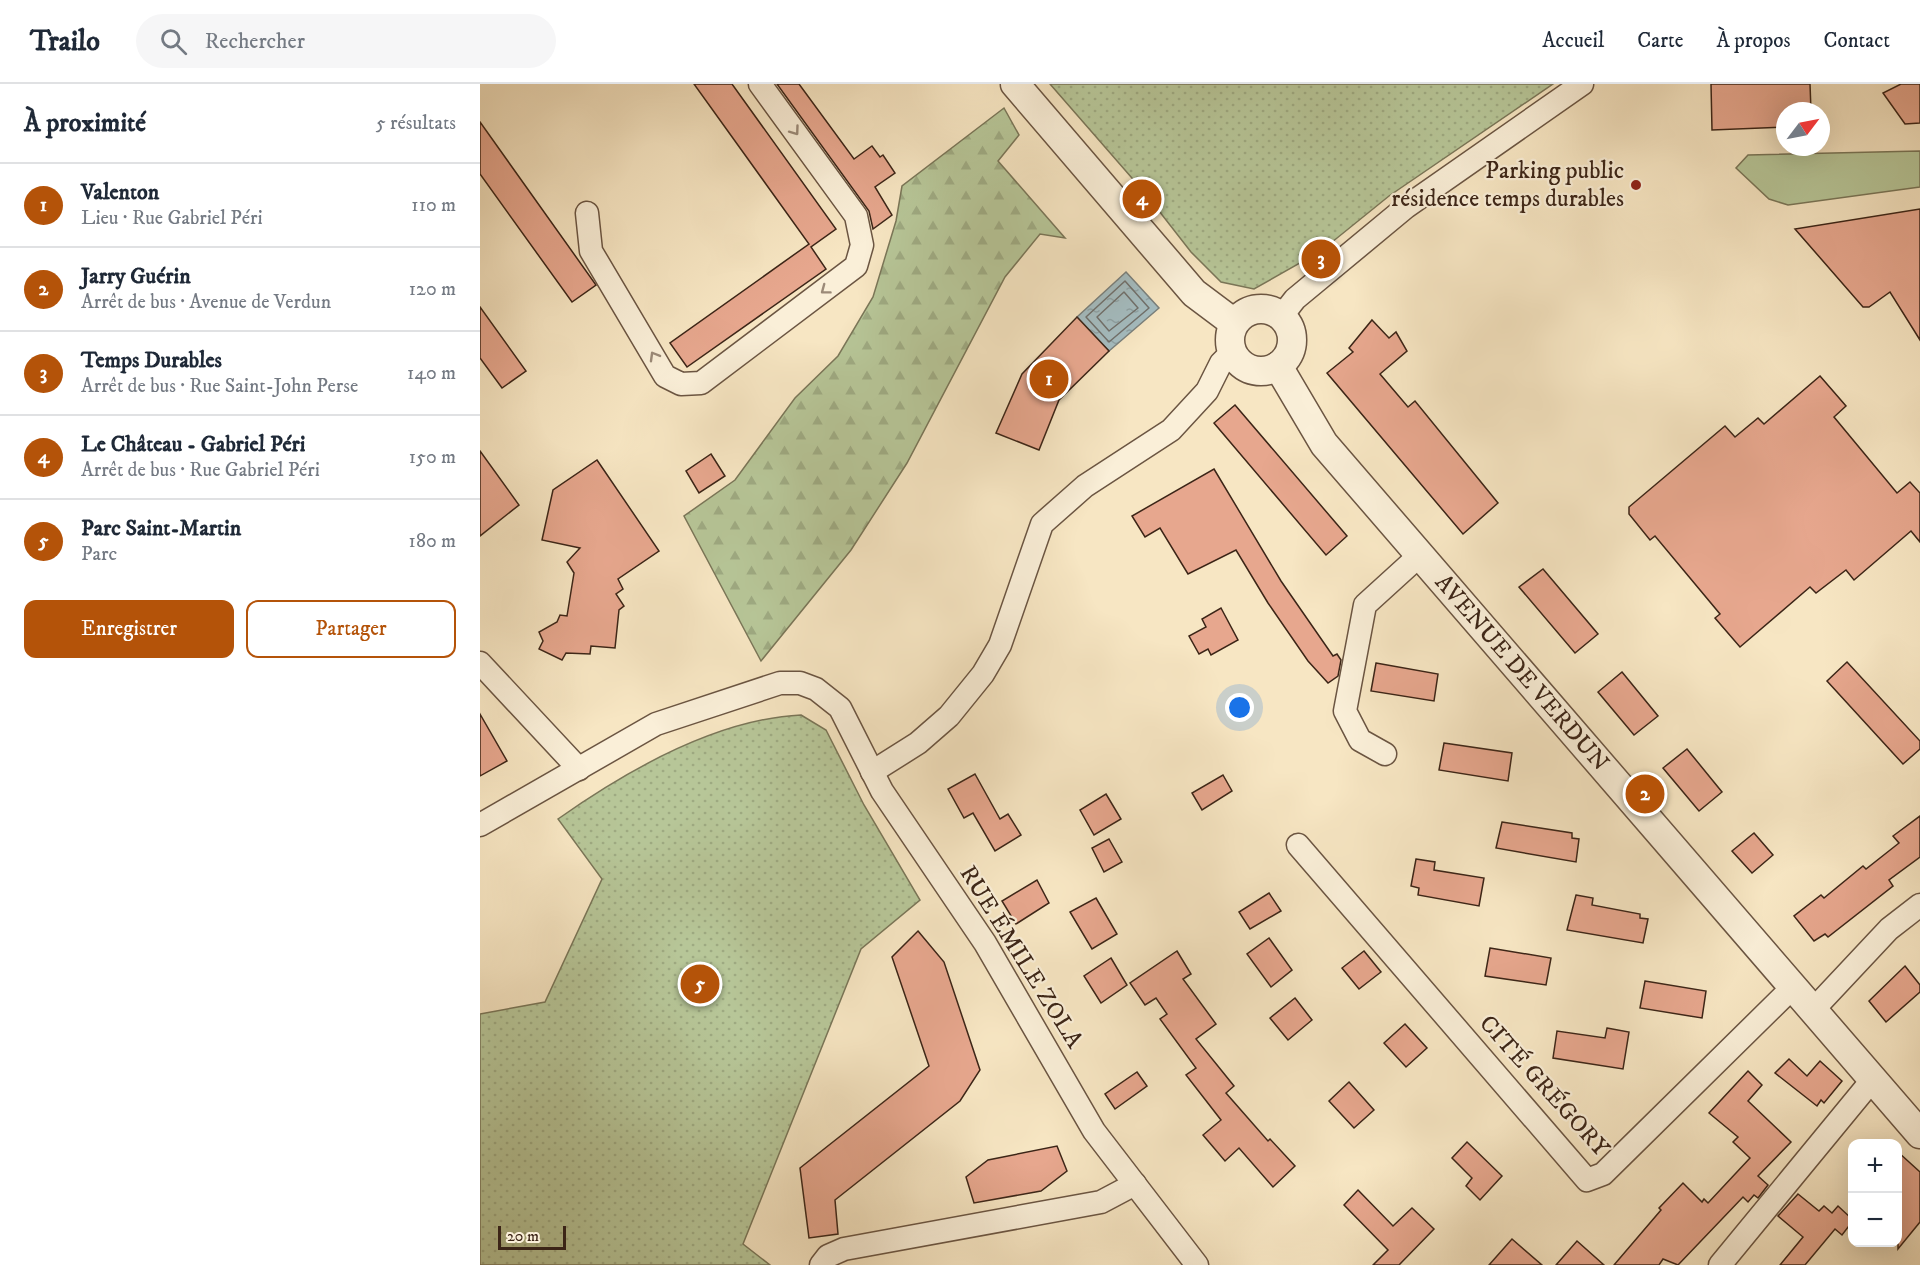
<!DOCTYPE html>
<html lang="fr">
<head>
<meta charset="utf-8">
<style>
  :root { --surface:#fff; --page:#f6f6f7; --text:#1f2937; --muted:#747a83; --line:#e0e1e3; --accent:#b45309 }
  body { margin:0; font-family:"IM FELL DW Pica",serif; background:var(--page); color:var(--text) }
  .controls { position:absolute; right:18px; bottom:18px; display:grid; overflow:hidden; border-radius:12px; box-shadow:0 6px 24px #0002 }
  .controls button { width:54px; height:54px; display:grid; place-items:center; padding:0; border:0; border-bottom:2px solid var(--line); background:var(--surface); color:var(--text); font:30px sans-serif }
  .compass { position:absolute; left:1296px; top:18px; width:54px; height:54px; border-radius:50%; background:var(--surface); box-shadow:0 6px 24px #0002; rotate:58deg }
  .scale { position:absolute; left:18px; bottom:15px; width:68px; box-sizing:border-box; padding-left:6px; border:3px solid #3c2517; border-top:0; font-size:16px; line-height:21px; white-space:nowrap; color:#3c2517; -webkit-text-stroke:4px #faefd8; paint-order:stroke }
  .you { position:absolute; left:760px; top:624px; width:21px; height:21px; margin:-15px; border:4px solid #fff; border-radius:50%; background:#1a73e8; box-shadow:0 0 0 9px #1a73e833 }
  .badge { display:grid; place-items:center; width:39px; height:39px; border-radius:50%; background:var(--accent); color:#fff; font-size:20px; font-weight:700 }
  .pin { position:absolute; translate:-50% -50%; border:3px solid #fff; box-shadow:0 2px 6px #0006 }
  .list { margin:0; padding:0; list-style:none }
  h2 { display:flex; justify-content:space-between; align-items:center; height:78px; margin:0; padding:0 24px; font-size:26px }
  h2 small { font-size:20px; font-weight:400; color:var(--muted) }
  .list li { display:grid; grid-template-columns:39px 1fr auto; gap:18px; align-items:center; box-sizing:border-box; height:84px; padding:0 24px; border-top:2px solid var(--line) }
  .list b { display:block; font-size:22px; white-space:nowrap }
  .list p { margin:0; font-size:20px; white-space:nowrap; color:var(--muted) }
  .list em { font-size:20px; font-style:normal; color:var(--muted) }
  .actions { display:flex; gap:12px; padding:18px 24px }
  .actions a { flex:1; padding:14px 0; border:2px solid var(--accent); border-radius:12px; text-align:center; font-size:21px; color:var(--accent) }
  .actions .main { background:var(--accent); color:#fff }
  .icon { flex:none; width:33px; height:33px; fill:none; stroke:currentColor; stroke-width:2; stroke-linecap:round; stroke-linejoin:round }
  .map { position:relative; flex:none; width:1440px; height:1181px; overflow:hidden }
  header { display:flex; align-items:center; gap:36px; box-sizing:border-box; height:84px; padding:0 30px; background:var(--surface); border-bottom:2px solid var(--line) }
  header strong { font-size:28px }
  nav { display:flex; gap:33px; margin-inline-start:auto; font-size:21px }
  .search { width:420px; height:54px; background:var(--page); display:flex; align-items:center; gap:15px; box-sizing:border-box; padding:0 21px; border-radius:33px; color:var(--muted); font-size:22px }
  main { display:flex }
  aside { flex:1; background:var(--surface) }
  .map>svg:first-child { display:block }
</style>
</head>
<body>
<header>
<strong>Trailo</strong>
<div class="search"><svg class="icon" aria-label="search" viewBox="0 0 24 24"><circle cx="10" cy="10" r="6"/><path d="M15 15l6 6"/></svg>Rechercher</div>
<nav><a>Accueil</a><a>Carte</a><a>À propos</a><a>Contact</a></nav>
</header>
<main>
<aside>
<h2>À proximité<small>5 résultats</small></h2>
<ul class="list">
<li><span class="badge">1</span><div><b>Valenton</b><p>Lieu · Rue Gabriel Péri</p></div><em>110 m</em></li>
<li><span class="badge">2</span><div><b>Jarry Guérin</b><p>Arrêt de bus · Avenue de Verdun</p></div><em>120 m</em></li>
<li><span class="badge">3</span><div><b>Temps Durables</b><p>Arrêt de bus · Rue Saint-John Perse</p></div><em>140 m</em></li>
<li><span class="badge">4</span><div><b>Le Château - Gabriel Péri</b><p>Arrêt de bus · Rue Gabriel Péri</p></div><em>150 m</em></li>
<li><span class="badge">5</span><div><b>Parc Saint-Martin</b><p>Parc</p></div><em>180 m</em></li>
</ul>
<div class="actions"><a class="main">Enregistrer</a><a>Partager</a></div>
</aside>
<div class="map">
<svg width="1440" height="1181" viewBox="0 0 1440 1181">
  <defs>
    <pattern id="forest-firs" width="22" height="20" patternUnits="userSpaceOnUse" patternTransform="scale(1.5)"><rect width="22" height="20" fill="#b7c698"/><path d="M5 1l3.5 6h-7zM16 11l3.5 6h-7z" fill="#9eaa82"/></pattern>
    <pattern id="park-dots" width="8" height="8" patternUnits="userSpaceOnUse" patternTransform="scale(1.5)"><rect width="8" height="8" fill="#b7c698"/><path d="M2 2h.1M6 6h.1" fill="none" stroke="#9eaa82" stroke-width="1.8" stroke-linecap="round"/></pattern>
    <pattern id="water-ripples" width="26" height="14" patternUnits="userSpaceOnUse" patternTransform="scale(1.5)"><rect width="26" height="14" fill="#a4bcc0"/><path d="M2 4q2-2 4 0t4 0M15 11q2-2 4 0t4 0" fill="none" stroke="#8ea1a4"/></pattern>
  </defs>
  <rect width="100%" height="100%" fill="#f7e6c3"/>
  <filter id="stains"><feTurbulence type="fractalNoise" baseFrequency=".00333" numOctaves="4"/><feColorMatrix values="0 0 0 0 .2 0 0 0 0 .09 0 0 0 0 .02 0 0 0 .5 -.17"/></filter>
  <radialGradient id="worn" r=".72"><stop offset=".6" stop-color="#630" stop-opacity="0"/><stop offset="1" stop-color="#630" stop-opacity=".3"/></radialGradient>
  <!-- grass -->
  <path fill="#b7c698" stroke="#7a7658" stroke-width="1.5" d="M1440,67V103L1308,121L1289,115L1256,84L1268,71Z"/>
  <!-- forest -->
  <path fill="url(#forest-firs)" stroke="#7a7658" stroke-width="1.5" d="M524,24L539,51L518,77L585,154L560,150L525,193L427,379L371,466L281,577L204,432L255,396L315,314L358,272L393,213L416,137L422,102Z"/>
  <!-- park -->
  <g fill="url(#park-dots)" stroke="#7a7658" stroke-width="1.5">
    <path d="M570,0H1073L909,112L841,167L774,205L741,198L711,168L665,109Z"/>
    <path d="M321,631L346,646L384,721L440,816L381,865L263,1160L290,1181H0V930L65,918L122,795L78,735C146,687 237,635 321,631Z"/>
  </g>
  <!-- water -->
  <path fill="url(#water-ripples)" stroke="#7a807c" stroke-width="1.5" d="M646,188L679,224L629,267L597,233Z"/>
  <g fill="none" stroke-linecap="round" stroke-linejoin="round">
    <!-- shore -->
    <g stroke="#70706c" stroke-width="1.5">
      <path d="M645,197L669,224L629,258L606,233Z"/>
      <path d="M644,208L658,224L629,247L617,233Z"/>
    </g>
  </g>
  <!-- building -->
  <g fill="#e7a78e" stroke="#3c2517" stroke-width="1.5">
    <path d="M214,0H252L356,145L331,163L346,185L207,283L190,259L329,160Z"/>
    <path d="M297,0H319L374,75L392,62L400,73L403,71L415,89L395,103L412,131L393,145L389,127Z"/>
    <path d="M1231,0H1330L1331,27H1305V43L1232,46Z"/>
    <path d="M1421,0H1440V39L1425,40L1403,9Z"/>
    <path d="M0,38L116,201L92,218L0,90Z"/>
    <path d="M1440,125V256L1410,208L1389,223H1383L1315,145Z"/>
    <path d="M0,223L46,287L22,304L0,274Z"/>
    <path d="M597,233L629,267L579,316L559,366L516,349L542,290Z"/>
    <path d="M892,236L909,254L916,248L927,267L900,290L928,323L935,317L1018,419L983,450L847,289L873,268L869,264Z"/>
    <path d="M1340,292L1366,322L1354,333L1417,409L1430,398L1440,409V458L1431,447L1374,496L1366,486L1336,509L1330,503L1260,563L1235,534L1240,530L1175,452L1170,456L1149,430V423L1245,342L1255,353L1278,334L1284,340Z"/>
    <path d="M755,321L867,452L846,471L734,339Z"/>
    <path d="M0,367L39,421L0,452Z"/>
    <path d="M231,370L245,392L219,409L206,387Z"/>
    <path d="M117,376L179,467L138,495L143,505L136,510L144,522L139,526L135,564L111,562L110,570L86,569L82,576L59,565L63,557L59,548L77,538L80,531L87,532L94,489L87,478L100,464L62,456L73,406Z"/>
    <path d="M734,385L801,497L853,572L857,570L861,576L858,592L848,599L828,577L788,519L756,466L708,490L680,444L665,453L652,432Z"/>
    <path d="M1063,485L1118,550L1095,569L1039,503Z"/>
    <path d="M741,524L758,556L731,571L728,565L719,570L709,552L726,543L722,535Z"/>
    <path d="M1367,578L1440,657V665L1423,680L1347,597Z"/>
    <path d="M896,579L958,590L954,617L891,607Z"/>
    <path d="M1142,588L1178,632L1154,651L1118,608Z"/>
    <path d="M0,630L27,677L0,692Z"/>
    <path d="M964,659L1032,669L1028,697L959,686Z"/>
    <path d="M1207,665L1242,708L1219,727L1183,684Z"/>
    <path d="M495,690L520,735L528,730L541,751L515,767L493,729L484,734L468,705Z"/>
    <path d="M743,691L752,707L722,726L712,709Z"/>
    <path d="M626,710L641,735L614,751L600,726Z"/>
    <path d="M1440,732V773L1409,796L1413,802L1348,853L1345,850L1334,857L1314,832L1341,811L1344,814L1383,782L1386,785L1419,759L1413,752Z"/>
    <path d="M1022,738L1092,749V754L1099,755L1096,778L1016,764Z"/>
    <path d="M1274,749L1293,771L1272,789L1252,767Z"/>
    <path d="M629,755L642,778L624,788L612,764Z"/>
    <path d="M936,775L955,778L954,786L1004,794L999,822L938,811L939,804L931,802Z"/>
    <path d="M557,796L569,819L536,840L522,817Z"/>
    <path d="M789,809L801,827L770,845L759,828Z"/>
    <path d="M1096,811L1113,814L1112,821L1160,830V834L1168,835L1163,859L1087,846Z"/>
    <path d="M616,814L637,850L612,865L590,828Z"/>
    <path d="M438,847L464,878L500,986L480,1017L355,1116L358,1150L329,1154L320,1084L449,982L412,873Z"/>
    <path d="M789,854L812,886L791,903L767,870Z"/>
    <path d="M1010,864L1071,874L1066,901L1005,892Z"/>
    <path d="M697,867L711,890L703,895L736,940L716,955L754,1002L746,1009L788,1057L790,1055L815,1082L793,1103L759,1064L745,1077L723,1051L741,1036L706,991L716,984L680,935L687,930L676,914L665,921L650,899Z"/>
    <path d="M884,867L901,888L879,905L862,884Z"/>
    <path d="M631,874L647,901L621,919L604,892Z"/>
    <path d="M1425,882L1440,901V908L1406,938L1389,917Z"/>
    <path d="M1165,897L1226,907L1222,934L1160,924Z"/>
    <path d="M815,914L832,936L808,956L790,934Z"/>
    <path d="M925,940L947,964L926,983L904,959Z"/>
    <path d="M1127,944L1149,948L1143,985L1073,974L1077,947L1125,954Z"/>
    <path d="M1309,975L1327,992L1340,977L1362,997L1344,1019L1341,1016L1337,1022L1295,989Z"/>
    <path d="M1268,987L1282,1001L1268,1017L1311,1058L1278,1092L1288,1101L1278,1114L1274,1111L1268,1118L1263,1113L1198,1181L1183,1175L1179,1181H1134L1181,1126L1179,1124L1203,1099L1222,1118L1224,1115L1228,1119L1270,1074L1253,1058L1258,1053L1229,1029Z"/>
    <path d="M657,988L667,1002L635,1025L625,1010Z"/>
    <path d="M869,998L894,1026L874,1044L849,1017Z"/>
    <path d="M987,1058L1022,1092L1000,1116L986,1102L992,1094L972,1074Z"/>
    <path d="M577,1062L587,1087L561,1107L494,1119L486,1093L508,1076Z"/>
    <path d="M1418,1068L1440,1088V1138L1418,1165Z"/>
    <path d="M878,1106L913,1142L932,1124L954,1145L919,1181H893L908,1166L864,1121Z"/>
    <path d="M1318,1110L1339,1127L1344,1122L1352,1129L1358,1122L1372,1135V1138L1362,1151L1355,1145L1325,1181H1300L1323,1153L1298,1132Z"/>
    <path d="M1032,1155L1062,1181H1009Z"/>
    <path d="M1097,1157L1124,1181H1076Z"/>
  </g>
  <g fill="none" stroke-linecap="round" stroke-linejoin="round">
    <!-- minor casing -->
    <g stroke="#6b5542" stroke-width="25">
      <g id="minor">
        <path d="M107,129L111,167L185,292L201,300L221,299L376,182L382,161L376,132L280,0"/>
        <path d="M801,233L815,215L926,123L1102,0"/>
        <path d="M0,579L99,685"/>
        <path d="M905,670L880,656L865,627L885,521L940,471"/>
        <path d="M392,688L438,659L469,632L503,590L520,561L562,440L605,402L691,346L727,307L741,279L753,267"/>
        <path d="M0,741L176,640L300,599H320L336,605L360,624L402,707L505,859L614,1047L717,1181"/>
        <path d="M818,761L1107,1096L1123,1090L1313,903"/>
        <path d="M1333,926L1409,845L1440,821"/>
        <path d="M341,1181L348,1172L364,1165L621,1118L655,1100"/>
        <path d="M1240,1181L1393,995"/>
      </g>
    </g>
    <!-- tertiary casing -->
    <g stroke="#6b5542" stroke-width="31">
      <g id="tertiary">
        <path d="M535,0L714,209L754,239"/>
        <circle cx="781" cy="256" r="31"/>
        <path id="s1" d="M798,282L844,360L1440,1050"/>
      </g>
    </g>
    <!-- minor -->
    <use href="#minor" stroke="#faefd8" stroke-width="22"/>
    <!-- tertiary -->
    <use href="#tertiary" stroke="#faefd8" stroke-width="28"/>
  </g>
  <!-- one-way arrows -->
  <defs><path id="oneway-chevron" d="M-2-3.5L2.5 0L-2 3.5" fill="none" stroke-width="1.6" stroke-linecap="round" stroke-linejoin="round" transform="scale(1.5)"/></defs>
  <g stroke="#9b8a78">
    <use href="#oneway-chevron" transform="translate(315 47) rotate(54)"/>
    <use href="#oneway-chevron" transform="translate(345 206) rotate(143)"/>
    <use href="#oneway-chevron" transform="translate(174 272) rotate(-120)"/>
  </g>
  <!-- markers -->
  <circle fill="#8f2418" stroke="#faefd8" stroke-width="2" cx="1156" cy="101" r="6"/>
  <g text-anchor="middle" dominant-baseline="central" stroke-width="4.5" stroke-linejoin="round" paint-order="stroke">
    <!-- poi labels -->
    <g font-size="24" fill="#3c2517" stroke="#faefd8" text-anchor="end">
      <text x="1144" y="87">Parking public<tspan x="1144" dy="28">résidence temps durables</tspan></text>
    </g>
    <!-- street labels -->
    <g font-size="24" fill="#3c2517" stroke="#faefd8">
      <text stroke="none"><textPath href="#s1" startOffset="393">AVENUE DE VERDUN</textPath></text>
      <text transform="translate(541 873) rotate(58)">RUE ÉMILE ZOLA</text>
      <text transform="translate(1064 1002) rotate(48)">CITÉ GRÉGORY</text>
    </g>
  </g>
  <rect width="100%" height="100%" filter="url(#stains)"/>
  <rect width="100%" height="100%" fill="url(#worn)"/>
</svg>
<div class="controls">
<button>+</button>
<button>−</button>
</div>
<svg class="compass" viewBox="-18 -18 36 36"><path d="M0-13l5 13h-10z" fill="#e53935"/><path d="M0 13l5-13h-10z" fill="#747a83"/></svg>
<div class="scale">20 m</div>
<div class="you"></div>
<div class="pin badge" style="left:569px;top:295px">1</div>
<div class="pin badge" style="left:1165px;top:710px">2</div>
<div class="pin badge" style="left:841px;top:175px">3</div>
<div class="pin badge" style="left:662px;top:115px">4</div>
<div class="pin badge" style="left:220px;top:900px">5</div>
</div>
</main>
</body>
</html>
